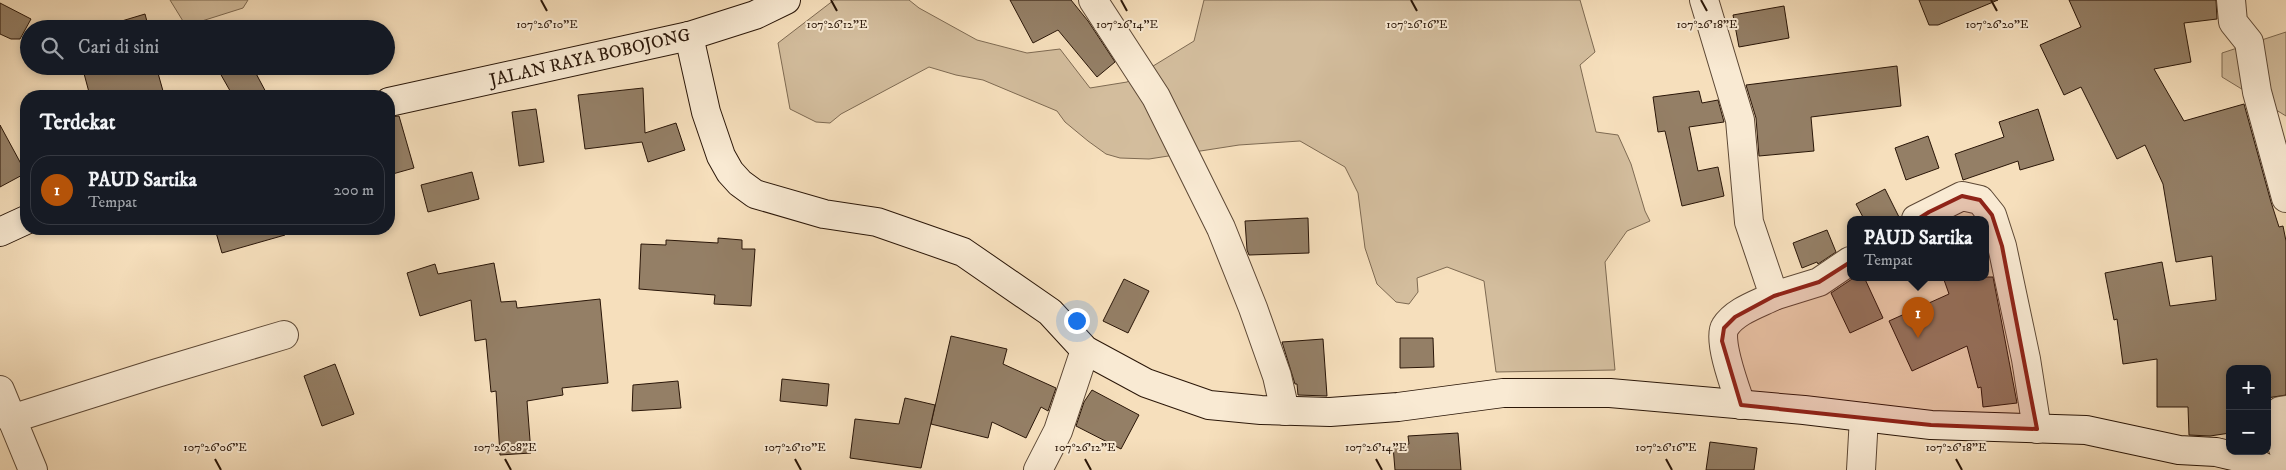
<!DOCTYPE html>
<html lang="id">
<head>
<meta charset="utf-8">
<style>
  :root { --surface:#171b24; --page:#242831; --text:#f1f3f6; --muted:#9ea1a6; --line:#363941; --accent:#b45309 }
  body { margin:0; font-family:"IM FELL DW Pica",serif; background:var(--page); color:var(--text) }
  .controls { position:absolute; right:15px; bottom:15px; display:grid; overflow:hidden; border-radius:10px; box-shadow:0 2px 8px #0003 }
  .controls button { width:45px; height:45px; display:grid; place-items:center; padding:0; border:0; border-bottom:1px solid var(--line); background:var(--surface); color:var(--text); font:25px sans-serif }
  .you { position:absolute; left:1076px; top:320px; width:18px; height:18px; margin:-12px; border:4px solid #fff; border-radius:50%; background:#1a73e8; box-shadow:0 0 0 8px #1a73e833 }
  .badge { display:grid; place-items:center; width:32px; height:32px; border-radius:50%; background:var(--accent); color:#fff; font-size:16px; font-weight:700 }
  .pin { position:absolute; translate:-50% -41px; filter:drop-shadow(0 1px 2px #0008) }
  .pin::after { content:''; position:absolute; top:26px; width:18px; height:15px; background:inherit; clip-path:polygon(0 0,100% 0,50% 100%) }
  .popup { position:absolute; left:1847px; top:216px; width:142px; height:65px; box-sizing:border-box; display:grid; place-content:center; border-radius:10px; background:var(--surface); filter:drop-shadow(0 1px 4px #0005); font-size:16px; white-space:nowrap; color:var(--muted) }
  .popup b { font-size:19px; color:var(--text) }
  .popup::after { content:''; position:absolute; left:50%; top:100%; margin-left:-10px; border:10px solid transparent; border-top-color:var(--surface) }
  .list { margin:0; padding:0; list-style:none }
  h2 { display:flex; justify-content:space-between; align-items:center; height:65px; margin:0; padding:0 20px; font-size:21px }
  h2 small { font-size:16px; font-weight:400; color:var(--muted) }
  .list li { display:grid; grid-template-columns:32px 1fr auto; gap:15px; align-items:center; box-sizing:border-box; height:70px; margin:0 10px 10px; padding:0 10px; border:1px solid var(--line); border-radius:20px }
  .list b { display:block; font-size:19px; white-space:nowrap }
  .list p { margin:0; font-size:16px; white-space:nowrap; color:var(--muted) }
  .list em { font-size:16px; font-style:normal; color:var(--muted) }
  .icon { flex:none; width:28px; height:28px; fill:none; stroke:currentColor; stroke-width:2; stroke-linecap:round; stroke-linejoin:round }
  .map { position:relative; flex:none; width:2286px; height:470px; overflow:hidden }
  .search { position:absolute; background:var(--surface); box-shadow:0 2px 8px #0003; left:20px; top:20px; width:375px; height:55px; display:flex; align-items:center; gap:12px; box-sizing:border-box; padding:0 18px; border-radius:28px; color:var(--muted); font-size:19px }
  .panel { position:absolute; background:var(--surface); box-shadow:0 2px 8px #0003; left:20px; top:90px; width:375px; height:145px; border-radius:20px }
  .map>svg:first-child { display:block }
</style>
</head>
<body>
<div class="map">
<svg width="2286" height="470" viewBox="0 0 2286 470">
  <rect width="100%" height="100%" fill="#f6dfbc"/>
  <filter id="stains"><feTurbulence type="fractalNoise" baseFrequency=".004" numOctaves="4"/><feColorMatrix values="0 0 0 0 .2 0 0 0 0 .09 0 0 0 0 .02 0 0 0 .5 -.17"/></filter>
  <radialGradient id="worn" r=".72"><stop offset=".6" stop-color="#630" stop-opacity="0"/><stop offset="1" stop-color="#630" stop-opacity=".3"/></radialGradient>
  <!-- green -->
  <g fill="#d3bd9d" stroke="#7e6a52">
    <path d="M170,0H248L243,8L186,26Z"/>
    <path d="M834,0H909L919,8L977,40L1027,53L1060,49L1090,88L1127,82L1194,41L1204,0H1580L1595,52L1580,65L1596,132L1618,135L1631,164L1645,211L1650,221L1627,231L1605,262L1615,370L1496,372L1484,281L1447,267L1417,278L1418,292L1409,304L1396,302L1377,284L1365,248L1358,193L1345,167L1300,141L1239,145L1149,159L1120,158L1106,154L1088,141L1065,122L1057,111L983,80L956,75L929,67L841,114L830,123L816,122L790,109L778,43Z"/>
    <path d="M2286,32V116L2222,77V53Z"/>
  </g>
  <!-- building -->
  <g fill="#947f66" stroke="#2a1608">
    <path d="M1010,0H1071L1088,21L1115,62L1097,77L1058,30L1033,43Z"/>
    <path d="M1919,0H1998L1938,25H1929Z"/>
    <path d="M2069,0H2216L2217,19L2184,23L2191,62L2154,69L2184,121L2244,104L2271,202L2279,227L2283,226L2286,241V395L2267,398V369H2230V433L2210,436L2189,435L2188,407H2157V359L2123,364L2117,319L2114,320L2105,273L2162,262L2170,306L2216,300L2212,256L2176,262L2163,184L2145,145L2117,159L2081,87L2064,95L2040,45L2081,27Z"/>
    <path d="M0,3L31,19L20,39H11L0,34Z"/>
    <path d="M1784,6L1789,38L1739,47L1733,15Z"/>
    <path d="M145,14L149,29H106L115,26V23Z"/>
    <path d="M82,66H156L163,91L143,96H90Z"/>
    <path d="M216,66H252L268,96H233Z"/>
    <path d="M1897,66L1901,106L1811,117L1814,151L1759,156L1756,118L1746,85Z"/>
    <path d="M643,88L645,133L676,123L685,150L648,162L642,142L585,149L578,95Z"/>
    <path d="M1699,91L1702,103L1718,100L1724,122L1689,127L1698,171L1718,167L1724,196L1682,206L1665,131L1658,132L1653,97Z"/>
    <path d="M536,109L544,162L519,166L512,112Z"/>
    <path d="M2038,109L2054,160L2020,170L2018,161L1963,180L1955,154L2004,137L1999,122Z"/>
    <path d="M399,116L414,168L389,175V117Z"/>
    <path d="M0,125L26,173L0,187Z"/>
    <path d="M1928,136L1939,168L1906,180L1895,148Z"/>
    <path d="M472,172L479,199L428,212L421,185Z"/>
    <path d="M1885,189L1900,219H1864L1856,204Z"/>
    <path d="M1308,218L1309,253L1249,255L1247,250L1245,221Z"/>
    <path d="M215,229H284L285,235L222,253Z"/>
    <path d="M1827,230L1836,252L1818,264L1817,262L1802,268L1793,243Z"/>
    <path d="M718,238L742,240V249H755L751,306L714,304L715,295L639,289L641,244L666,245V240L718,243Z"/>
    <path d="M494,263L501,302L516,301L517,308L600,299L608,383L562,388L563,395L527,401L531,453L500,455L496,391L491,392L486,339L475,341L471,300L420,316L407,273L435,264L438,274Z"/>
    <path d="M1855,277H1864L1883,318L1850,333L1831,293Z"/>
    <path d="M1943,277H1993L2017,403L1983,407L1981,387L1978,388L1967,346L1912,371L1889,321L1949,294Z"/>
    <path d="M1124,279L1149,291L1128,333L1103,321Z"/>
    <path d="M951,336L1007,349L1003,364L1056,388L1048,411L1041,407L1026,438L992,422L988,438L931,424Z"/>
    <path d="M1400,338H1433L1434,367L1400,368Z"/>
    <path d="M1323,339L1327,396L1298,395L1297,384H1295L1282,342Z"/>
    <path d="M335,364L354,414L322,426L304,376Z"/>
    <path d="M782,379L829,384L827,406L780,401Z"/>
    <path d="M678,381L681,408L632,411L633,385Z"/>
    <path d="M1092,390L1139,415L1121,449L1076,426L1084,402Z"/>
    <path d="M905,398L935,405L921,468L850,458L855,419L899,424Z"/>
    <path d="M1458,433L1461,470H1395L1393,446L1409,444L1408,436Z"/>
    <path d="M1710,442L1757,448L1754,470H1706Z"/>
  </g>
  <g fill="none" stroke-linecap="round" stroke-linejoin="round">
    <!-- street casing -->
    <g stroke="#5d4835" stroke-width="30">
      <g id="street">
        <path d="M1093,0L1156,97L1221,228L1253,308L1277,376L1285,411"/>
        <path d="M1704,0L1740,120L1749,222L1774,296C1758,304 1735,311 1725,327C1717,339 1736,390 1741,405"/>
        <path d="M2231,0L2233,22L2249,42L2257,92L2286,198"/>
        <path d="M1916,219L1962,196L1980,200L1992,215L2002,246L2026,359L2037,429"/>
        <path d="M1774,296L1819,282L1850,261"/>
        <path d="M0,390L33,470"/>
        <path d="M11,419L157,373L284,335"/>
        <path d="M1038,470L1058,431L1085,350"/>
        <path d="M1861,470L1864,417"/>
        <path d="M2286,470L2285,455L2280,438V411L2286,410"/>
      </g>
    </g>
    <!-- secondary casing -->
    <g stroke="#2a1608" stroke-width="30">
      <g id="secondary">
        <path d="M689,36L706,112L721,156L730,172L740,183L755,194L824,214L877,222L963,252L1050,312L1085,350L1146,383L1209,405L1261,410L1330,412L1398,407L1503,393H1610L1804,410L1931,425L2086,430L2179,450L2216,452L2250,460L2269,470"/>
        <path d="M389,102L689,36L755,15L786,0"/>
        <path d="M0,232L26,220"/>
      </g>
    </g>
    <!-- street -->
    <use href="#street" stroke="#f9ead3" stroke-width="28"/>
    <!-- secondary -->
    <use href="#secondary" stroke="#f9ead3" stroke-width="28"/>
  </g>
  <!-- marked area -->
  <path fill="#8f2418" fill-opacity="0.2" stroke="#8f2418" stroke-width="4" stroke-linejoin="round" d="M1962,196L1980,200L1992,215L2002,246L2037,429L1931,425L1741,405L1722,341L1724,328L1735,317L1774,296L1819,282L1929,212Z"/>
  <!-- ticks -->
  <path fill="none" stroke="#2a1608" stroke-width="2" d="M541,0L547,11M831,0L837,11M1121,0L1127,11M1411,0L1417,11M1701,0L1707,11M1991,0L1997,11M215,459L221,470M505,459L511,470M795,459L801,470M1085,459L1091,470M1376,459L1382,470M1666,459L1672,470M1956,459L1962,470"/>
  <g text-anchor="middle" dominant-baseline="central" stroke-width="4" stroke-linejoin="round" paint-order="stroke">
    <!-- street labels -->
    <g font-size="18" fill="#2a1608" stroke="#f9ead3">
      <text transform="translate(590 58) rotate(-13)">JALAN RAYA BOBOJONG</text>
    </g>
  </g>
  <g font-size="12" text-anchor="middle" fill="#2a1608" stroke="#f9ead3" stroke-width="4" stroke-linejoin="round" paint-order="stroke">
    <text x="547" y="28">107°26'10"E</text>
    <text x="837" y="28">107°26'12"E</text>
    <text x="1127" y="28">107°26'14"E</text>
    <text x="1417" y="28">107°26'16"E</text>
    <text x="1707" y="28">107°26'18"E</text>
    <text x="1997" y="28">107°26'20"E</text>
    <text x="215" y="451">107°26'06"E</text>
    <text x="505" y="451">107°26'08"E</text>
    <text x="795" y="451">107°26'10"E</text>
    <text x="1085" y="451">107°26'12"E</text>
    <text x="1376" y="451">107°26'14"E</text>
    <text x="1666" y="451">107°26'16"E</text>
    <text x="1956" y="451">107°26'18"E</text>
  </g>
  <rect width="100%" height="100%" filter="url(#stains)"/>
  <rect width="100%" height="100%" fill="url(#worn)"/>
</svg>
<div class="controls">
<button>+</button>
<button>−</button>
</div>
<div class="you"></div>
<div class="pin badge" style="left:1918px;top:338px">1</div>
<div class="popup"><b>PAUD Sartika</b>Tempat</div>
<div class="search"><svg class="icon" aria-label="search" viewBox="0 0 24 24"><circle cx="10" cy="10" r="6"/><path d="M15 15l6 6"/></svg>Cari di sini</div>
<section class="panel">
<h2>Terdekat<small></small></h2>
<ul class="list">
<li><span class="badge">1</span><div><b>PAUD Sartika</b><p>Tempat</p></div><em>200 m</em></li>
</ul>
</section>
</div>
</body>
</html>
